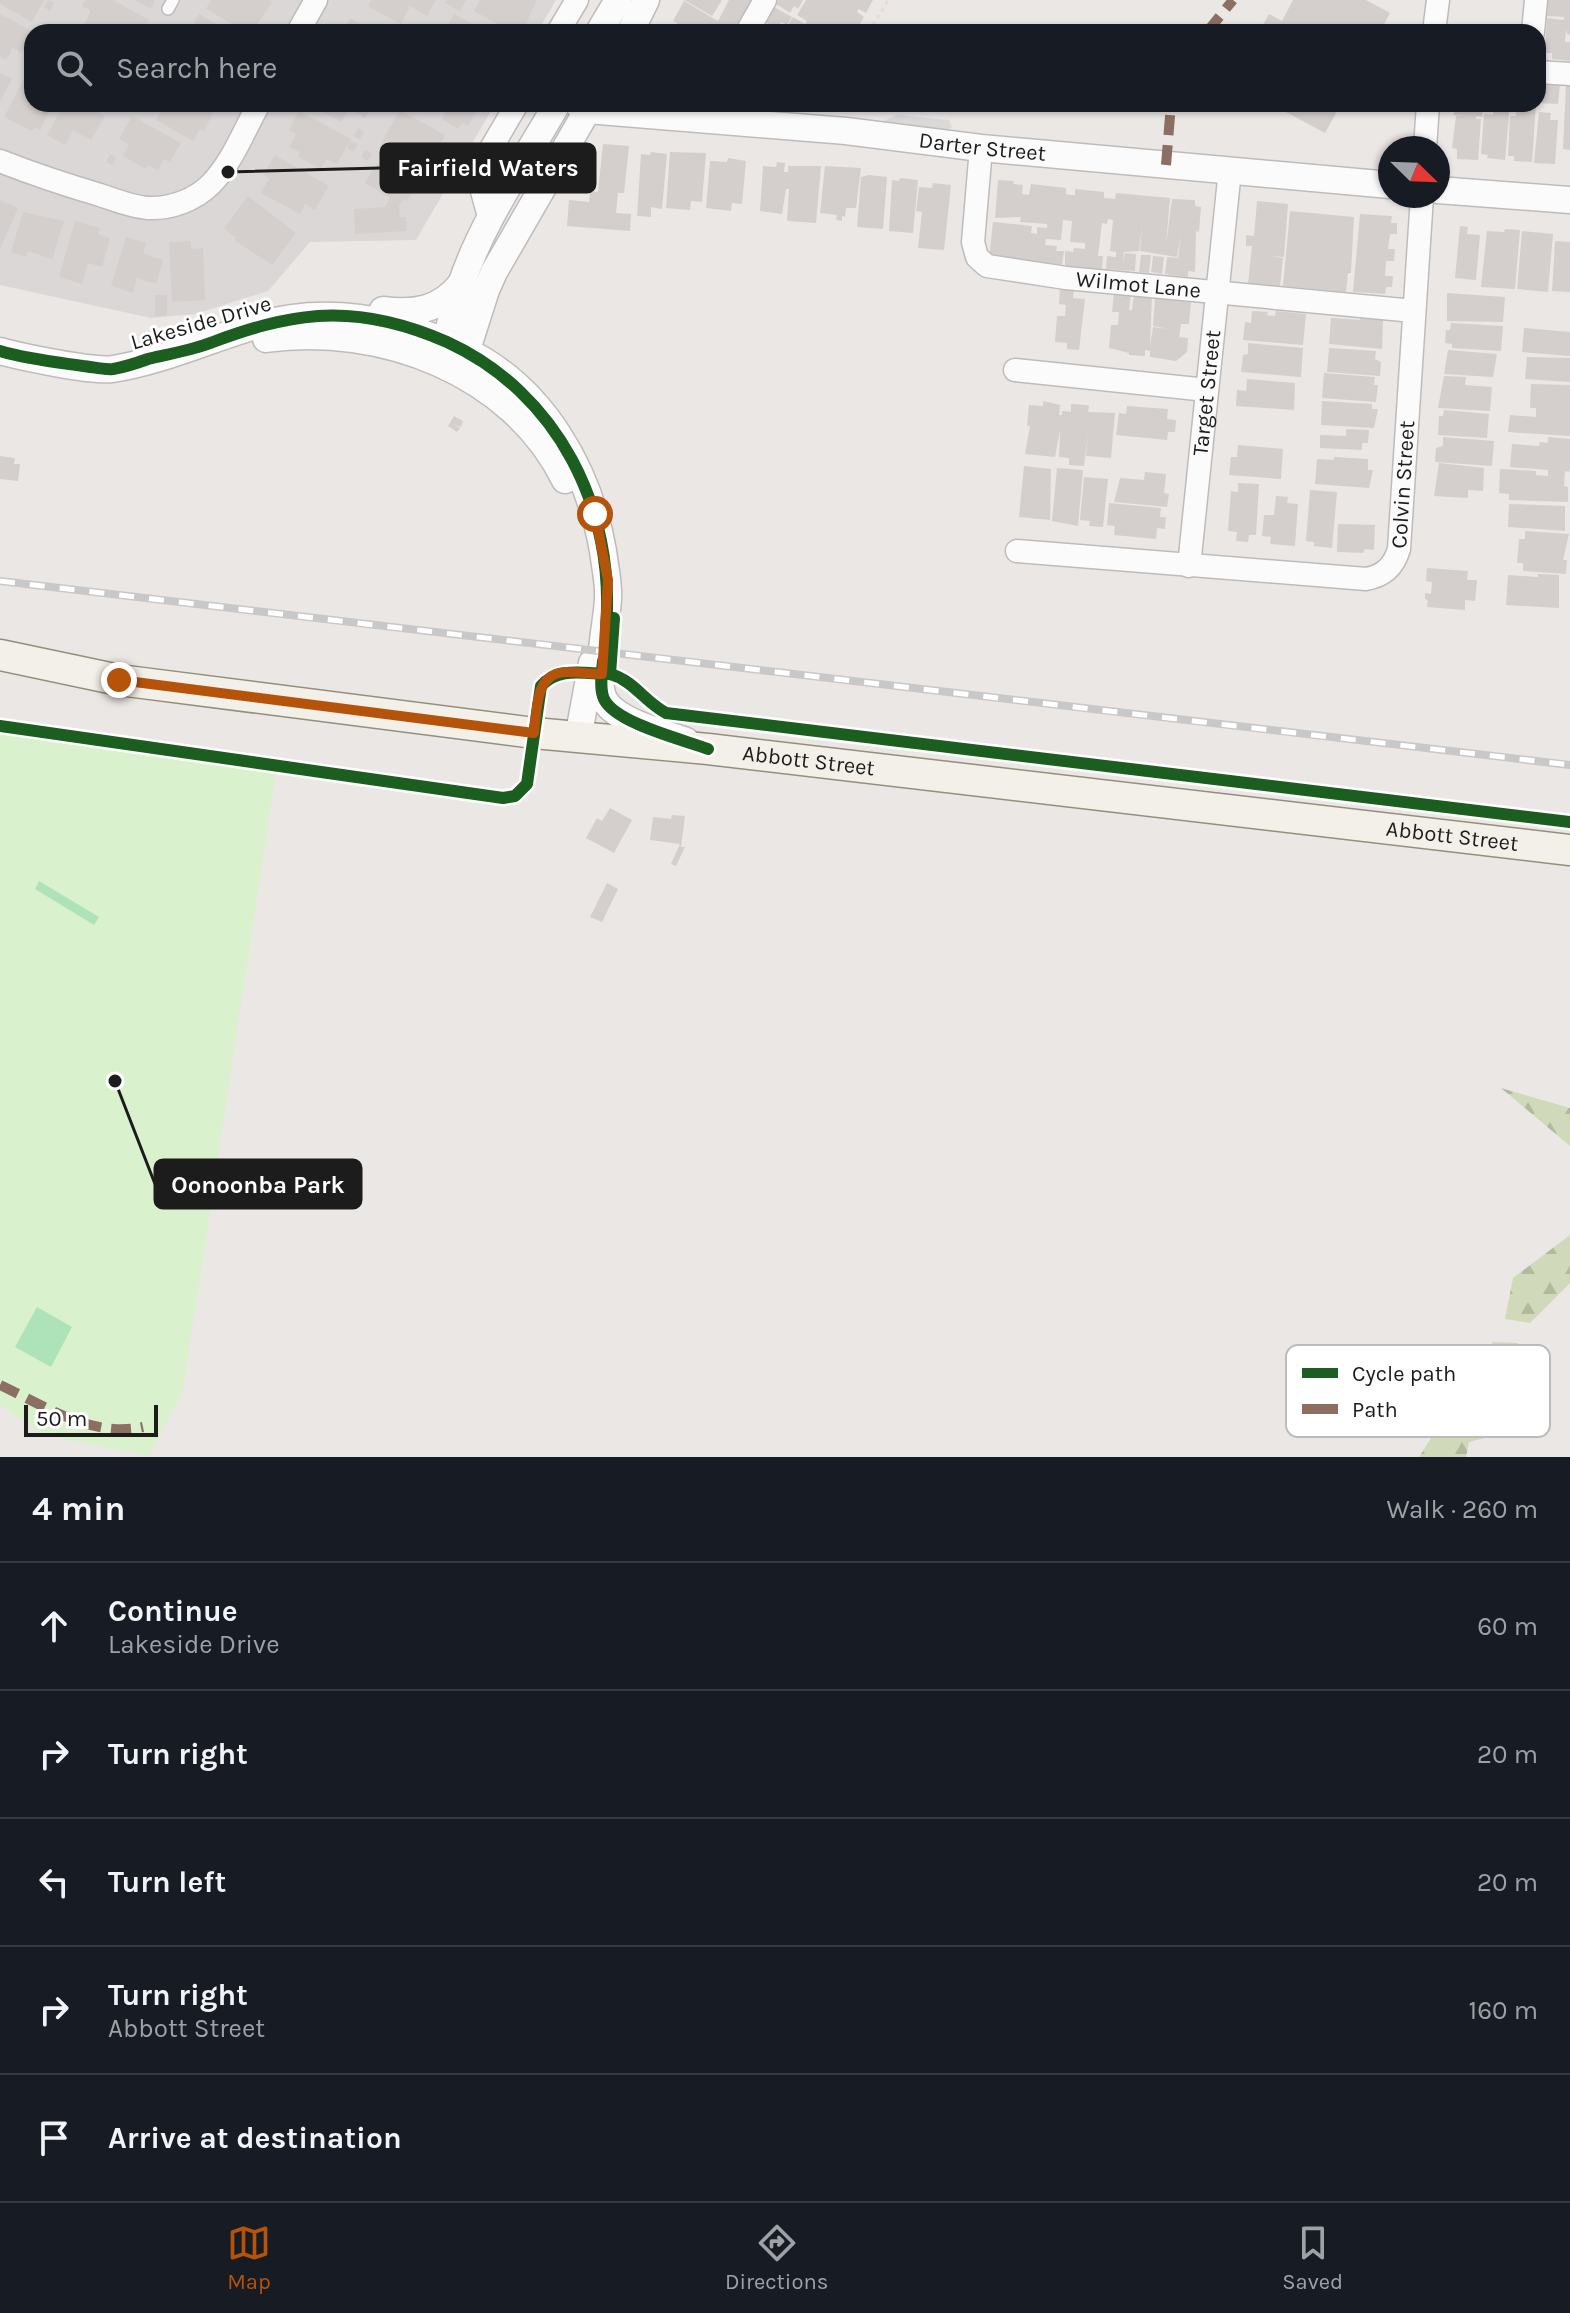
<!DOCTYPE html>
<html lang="en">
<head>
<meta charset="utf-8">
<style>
  :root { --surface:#171b24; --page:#242831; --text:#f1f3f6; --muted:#9ea1a6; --line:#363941; --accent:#b45309 }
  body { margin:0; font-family:Karla,sans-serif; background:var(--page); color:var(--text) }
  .compass { position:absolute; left:1378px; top:136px; width:72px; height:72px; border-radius:50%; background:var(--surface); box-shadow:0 2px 6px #0004; rotate:113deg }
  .scale { position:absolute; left:24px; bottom:20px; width:134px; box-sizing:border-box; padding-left:8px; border:4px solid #1c1c1c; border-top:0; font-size:22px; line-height:28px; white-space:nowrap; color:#1c1c1c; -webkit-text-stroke:6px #fff; paint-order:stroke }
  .stop { position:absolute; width:24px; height:24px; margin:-18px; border:6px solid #b45309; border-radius:50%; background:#fff }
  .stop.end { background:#b45309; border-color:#fff; box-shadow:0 2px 8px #0008 }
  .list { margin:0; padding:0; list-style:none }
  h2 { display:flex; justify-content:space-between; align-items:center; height:104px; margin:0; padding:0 32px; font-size:34px }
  h2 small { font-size:26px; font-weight:400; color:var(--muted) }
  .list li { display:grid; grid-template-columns:52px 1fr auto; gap:24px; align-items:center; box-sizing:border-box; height:128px; padding:0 32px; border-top:2px solid var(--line) }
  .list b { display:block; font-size:30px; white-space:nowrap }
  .list p { margin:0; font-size:26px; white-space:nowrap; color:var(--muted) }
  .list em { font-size:26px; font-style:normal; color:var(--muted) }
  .icon { flex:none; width:44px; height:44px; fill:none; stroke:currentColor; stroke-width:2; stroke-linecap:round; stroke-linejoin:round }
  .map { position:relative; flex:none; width:1570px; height:1457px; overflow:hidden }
  .search { position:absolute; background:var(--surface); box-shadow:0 2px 6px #0004; left:24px; right:24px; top:24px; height:88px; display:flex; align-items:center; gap:20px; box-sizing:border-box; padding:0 28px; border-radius:24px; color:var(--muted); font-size:30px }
  .sheet { height:744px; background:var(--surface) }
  nav { display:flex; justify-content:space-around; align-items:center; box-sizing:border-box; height:112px; border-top:2px solid var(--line); background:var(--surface); font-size:22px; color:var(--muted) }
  nav a { display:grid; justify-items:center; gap:4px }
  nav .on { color:var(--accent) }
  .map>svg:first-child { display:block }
</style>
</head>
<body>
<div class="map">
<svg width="1570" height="1457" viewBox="0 0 1570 1457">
  <defs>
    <pattern id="forest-firs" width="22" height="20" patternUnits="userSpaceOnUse" patternTransform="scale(2)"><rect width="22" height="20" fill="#d0d9b9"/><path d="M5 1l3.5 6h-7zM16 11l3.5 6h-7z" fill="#b2ba9e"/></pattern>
  </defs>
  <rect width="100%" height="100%" fill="#ebe7e4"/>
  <!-- residential -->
  <path fill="#dad7d6" d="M0,0H556L537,32H32V104H495L416,240L310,242L268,291L195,314L151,318L0,285Z"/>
  <!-- forest -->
  <g fill="url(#forest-firs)">
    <path d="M1501,1088L1570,1108V1146Z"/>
    <path d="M1570,1235V1283L1530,1323L1505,1319L1513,1278Z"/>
    <path d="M1493,1342L1518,1343L1504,1433L1469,1442L1466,1457H1419Z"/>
  </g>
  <!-- park -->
  <path fill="#daf1ce" d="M0,732L276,771L183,1390L149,1456L43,1435L0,1405Z"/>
  <!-- pitch -->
  <g fill="#aee3ba">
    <path d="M39,881L99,917L94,925L35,889Z"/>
    <path d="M37,1307L72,1327L51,1367L15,1347Z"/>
  </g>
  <!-- parking -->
  <path fill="#dbd9d8" d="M897,115L949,120L952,127L940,134L872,126Z"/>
  <!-- building -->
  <g fill="#d4cfcd">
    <path d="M0,0H44L32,22L0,4Z"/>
    <path d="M49,0L54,3L50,11L44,7Z"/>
    <path d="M85,0H113L149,20L143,32H84L81,30L91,11L82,6Z"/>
    <path d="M135,0H155L151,9Z"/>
    <path d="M211,0H269L272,2L252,32H246L206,9Z"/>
    <path d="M371,0H436L427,16L410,6L401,24L368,6Z"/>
    <path d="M447,0H466L460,11L445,3Z"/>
    <path d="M480,0H537L522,32H512L474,11Z"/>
    <path d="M684,0H722L712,16Z"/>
    <path d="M729,0H756L737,32H692L673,21L684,1L718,21Z"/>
    <path d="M778,0H803L798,9L794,6L790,13L776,4Z"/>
    <path d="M806,0H873L866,13L859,9L857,12L864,17L856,30L846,24L844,29L849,32H784L793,17L805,24L807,21L797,15Z"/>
    <path d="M1293,0H1366L1390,13L1380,32H1259L1269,14L1282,21Z"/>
    <path d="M1548,0H1570V35L1567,34L1566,29L1565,42H1570V61L1552,59V53H1545L1547,18L1564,20V17L1547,16Z"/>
    <path d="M774,7L792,17L787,25L781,22L777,29L765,22Z"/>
    <path d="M0,14L32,31L22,53L13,48L6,60L0,57Z"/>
    <path d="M199,14L231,32H189Z"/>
    <path d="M454,14L487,32H453L447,27Z"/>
    <path d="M350,18L369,29L367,32H343Z"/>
    <path d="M29,69L32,70V104H53L40,130L34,127L32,131L4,117Z"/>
    <path d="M0,73L12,79L0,101Z"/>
    <path d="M1539,83L1560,84L1558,104L1538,103Z"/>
    <path d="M1566,84H1570V150L1563,149Z"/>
    <path d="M64,104H99L96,111L105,116L91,140L73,130L65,145L47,135Z"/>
    <path d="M150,104H197L213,113L204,131L200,129L193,141L156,120L161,110Z"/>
    <path d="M313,104H373L365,118L349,109L341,122L312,106Z"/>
    <path d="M429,104H475L479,106L468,126L462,123L458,129L442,119L445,113Z"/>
    <path d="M1271,104H1341L1325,133Z"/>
    <path d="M1455,104H1483L1482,117L1476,116V119H1481L1478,160L1457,159V149L1452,148L1456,116H1465L1454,115Z"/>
    <path d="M1494,104H1510L1505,160L1487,158L1488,155L1481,154L1484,114L1493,115Z"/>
    <path d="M1517,104H1536L1532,162L1514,161V156H1508L1510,116H1516Z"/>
    <path d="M400,110L445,135L436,152L450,159L438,180L379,147Z"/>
    <path d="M299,111L351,139L337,164L326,159L321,169L298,157L300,152L289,147L296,134L289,130Z"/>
    <path d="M1539,112L1551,113L1550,120H1558L1555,164L1534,163Z"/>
    <path d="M132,116L181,143L170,162L164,159L158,170L148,165L146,169L123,156L129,145L119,139Z"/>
    <path d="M358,128L364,132L360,140L354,136Z"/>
    <path d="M351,141L358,144L353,152L347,148Z"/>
    <path d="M603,144L629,146L624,193H618L616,213L631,214L630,231L567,226L569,200L589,202L590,191L598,192Z"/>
    <path d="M365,150L372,154L368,161L361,157Z"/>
    <path d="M651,152L667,154L662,209L651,207V217L637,216L641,154L650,155Z"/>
    <path d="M670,152L706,153L702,202L691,201L690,210L666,208Z"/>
    <path d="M110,154L116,158L112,165L106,162Z"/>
    <path d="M275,155L329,186L315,210L305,204L300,214L261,193L269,178L263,175Z"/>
    <path d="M728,158L746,161L742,204L732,203L731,211L706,208L710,161L727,162Z"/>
    <path d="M777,162L785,163L784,172H788V166H821L816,223L787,221L789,189H786L782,214L760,211L763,166L776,167Z"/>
    <path d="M377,163L417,185L407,201L403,199L399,206L400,217H406L407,231L355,234L354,209L385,207L390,198L365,183Z"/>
    <path d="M825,166L861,168L856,208H846L845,217L842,216V221L836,220L837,215L820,213Z"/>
    <path d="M869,175L887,177L883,229L857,227L861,177Z"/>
    <path d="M900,178L918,180L913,233L889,231L892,180L899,181Z"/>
    <path d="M998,180L1014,181L1013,184L1023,185L1022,194L1029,195L1031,184L1066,188V194L1070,195H1075V189L1104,192V198L1115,199L1116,193L1170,198L1166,245L1172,199L1195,200V206L1201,207L1199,232L1196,231L1195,272L1188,271V277L1165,274L1167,257L1178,258L1181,235L1177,257L1140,251L1142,225L1139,251L1124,252L1123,262L1125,253L1136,254L1135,271L1106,269L1107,256L1116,257V252L1110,251L1113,220L1108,219L1107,224L1102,223L1098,256H1103L1102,269L1065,266V251L1073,252L1074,248L1085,249V243L1070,242L1072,221L1063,220L1061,240L1046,239L1045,245L1057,246L1056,251H1064L1062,265L989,260L993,222L1032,226L1031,233L1037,234V227L1047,228V224L1020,222L1021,217L995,218Z"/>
    <path d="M933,183L951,185L944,250L918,248L922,212L916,211L919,187L932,188Z"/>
    <path d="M248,196L296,233L272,265L234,240L236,238L224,228Z"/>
    <path d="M0,200L18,208L0,249Z"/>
    <path d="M1257,201L1288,204L1284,257L1270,256L1283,258L1280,286L1248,284L1252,246H1246V235L1254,236Z"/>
    <path d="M1290,211L1354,217L1351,273H1348L1346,292L1283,286Z"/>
    <path d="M23,212L64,221L52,259L28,251L26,257L11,252Z"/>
    <path d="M1360,214L1392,216L1391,223H1397V234H1390L1388,249H1395L1394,261H1386L1385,276H1393L1392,287H1386L1385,294L1353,292Z"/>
    <path d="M75,221L100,228L98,234L110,238L102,267L88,263L82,284L59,277Z"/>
    <path d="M1460,226L1468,227L1467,234L1480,235L1476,280L1455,278Z"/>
    <path d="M1505,229L1520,230L1515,289L1481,287L1487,231L1504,232Z"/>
    <path d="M1522,231L1553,234L1548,292L1517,289Z"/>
    <path d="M126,237L146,243L143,253L163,260L156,284L137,278L133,293L111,286Z"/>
    <path d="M191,241V249L203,248L205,300L172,302L169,242Z"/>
    <path d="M1555,241L1570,242V292L1552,291Z"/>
    <path d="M1141,255H1151L1149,273L1139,272Z"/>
    <path d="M1153,256L1164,257L1162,274L1151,272Z"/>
    <path d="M1060,287L1074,289L1073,298L1085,299L1079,350L1067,349V343L1055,342L1057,316H1065L1066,305L1059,304Z"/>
    <path d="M1114,293L1131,294L1129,310H1132L1134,295L1152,296L1150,346L1153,327L1169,329L1153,326L1155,298L1191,301L1189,324H1181L1179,337L1188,338L1187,352L1176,361L1150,357V351L1145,350V356L1129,355V353L1109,348L1111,325H1118L1119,312H1112Z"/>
    <path d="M1447,293L1505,297L1503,322L1447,321Z"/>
    <rect x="155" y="295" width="12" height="21"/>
    <path d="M1252,311L1268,312L1267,315L1275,316L1276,311L1306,314L1303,345L1243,340L1245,322L1251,323Z"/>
    <path d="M1361,315L1383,317L1382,349L1329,344L1331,318L1360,320Z"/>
    <path d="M1451,323L1503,326L1501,351L1452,348V344L1445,343L1446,330H1450Z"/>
    <path d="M1524,328L1570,332V356L1522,352Z"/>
    <path d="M1248,343L1303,348L1301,377L1241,372L1243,355L1248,354Z"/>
    <path d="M1329,348L1376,351L1375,359L1381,362L1380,376L1327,372Z"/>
    <path d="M1448,350L1497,354L1493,377L1444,374Z"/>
    <path d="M1527,357L1570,358V382L1525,379Z"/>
    <path d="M1324,373L1375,377L1374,385H1378L1376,402L1322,398Z"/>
    <path d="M1444,376L1466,377L1465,385L1492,387L1490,411L1438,408Z"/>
    <path d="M1247,379L1295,383L1294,410L1236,406L1237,390L1246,391Z"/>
    <path d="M1531,384L1570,385V436L1508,432L1510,415L1536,417V408H1530Z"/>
    <path d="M1043,401L1060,405L1059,415H1062V411L1071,412V404L1086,405L1089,406L1088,412L1115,413L1111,458L1086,456L1088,433L1084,466L1069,465V458L1059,457L1060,430L1055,457L1025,454L1030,426H1027L1029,405L1043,406Z"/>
    <path d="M1322,401L1372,404V409H1378L1374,428L1321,425Z"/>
    <path d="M1127,406L1168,409L1167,419L1176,420L1175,432H1168L1167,440L1116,435L1119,413L1126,414Z"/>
    <path d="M1444,410L1489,414L1487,438L1438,435L1439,416H1443Z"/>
    <path d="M454,416L463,421L461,427L453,424L460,428L457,432L448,426Z"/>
    <path d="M1346,429L1369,430L1368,443H1362V450L1320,448V435L1346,436Z"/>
    <path d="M1443,437L1494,441L1492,466L1435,462L1436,448L1443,446Z"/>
    <path d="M1548,437L1570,439V467L1569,472L1565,471L1564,486L1568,487V502L1509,500V494L1499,493L1500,469L1536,471V475L1548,476V470L1510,467L1512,444L1539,446L1540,442L1548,443Z"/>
    <path d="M1238,445L1283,449L1281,479L1229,475L1231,457H1237Z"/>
    <path d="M0,456L15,458L14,464H20L18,481L0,479Z"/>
    <path d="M1334,457L1368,459V470H1373L1369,488L1315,484L1317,459L1334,460Z"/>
    <path d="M1439,463L1484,468L1483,491L1468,490V498L1434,496Z"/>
    <path d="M1024,466L1051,469L1050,520L1019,517Z"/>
    <path d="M1057,468L1083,470L1078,526L1052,521Z"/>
    <path d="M1145,472L1166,474L1164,493L1169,494L1167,507L1114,502L1120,478L1144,480Z"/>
    <path d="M1084,477L1108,479L1103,527L1089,526L1090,521L1080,520Z"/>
    <path d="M1238,483L1259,484L1256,535H1249L1248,542L1236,541L1237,532L1228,531L1231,491L1238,492Z"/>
    <path d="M1310,490L1337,492L1332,548L1314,546V542L1306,541Z"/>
    <path d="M1276,496L1288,497L1287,503L1298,504L1295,546L1270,544L1271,537L1262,536L1264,515H1274Z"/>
    <path d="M1109,503L1161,508L1160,517H1166L1165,529L1157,528L1156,539L1114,535L1115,526L1107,525Z"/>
    <path d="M1509,504L1565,506V531L1508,527Z"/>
    <path d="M1338,524L1375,525L1374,550L1365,549L1363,553L1337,552Z"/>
    <path d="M1525,531L1569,534L1563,560H1567L1566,574L1523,571V563H1517L1519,539H1525Z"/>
    <path d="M1427,568L1468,571L1467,580H1477L1475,601L1465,600V610L1427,607L1428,600L1425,599V593L1431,594L1432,582L1426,581Z"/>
    <path d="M1538,574L1559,575V608L1506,605L1508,575L1538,577Z"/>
    <path d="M610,808L632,820L614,853L586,838L597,818L602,821Z"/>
    <path d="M672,815L685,816L681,847H685L676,866L671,864L680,844L650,840L653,817L671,819Z"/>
    <path d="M607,883L618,889L602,922L590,917Z"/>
  </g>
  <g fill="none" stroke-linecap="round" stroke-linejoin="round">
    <!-- service casing -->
    <g stroke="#bebcbb" stroke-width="14">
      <path id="service" d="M168,9L173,0"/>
    </g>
    <!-- minor casing -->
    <g stroke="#bebcbb" stroke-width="25">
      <g id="minor">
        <path d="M298,32L316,0"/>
        <path d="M558,32L577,0"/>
        <path d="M747,32L765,0"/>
        <path d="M1434,32L1438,0"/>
        <path d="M1533,32L1536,0"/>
        <path d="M1538,72L1570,74"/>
        <path id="s1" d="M981,148L973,242L977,257L987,266L1066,278L1414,311"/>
        <path d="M1425,148L1428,104"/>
        <path d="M0,161C33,174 66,185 100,195C115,200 132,207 148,208C171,209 195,200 211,184C232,163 244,130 259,104"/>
        <path d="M490,220L478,177L483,162L517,104"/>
        <path d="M1015,370L1207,390"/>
        <path id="s2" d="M1017,551L1366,579C1384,576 1394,566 1399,549L1422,196"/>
        <path id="s3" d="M1189,566L1230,170"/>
      </g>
    </g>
    <!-- tertiary casing -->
    <g stroke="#bebcbb" stroke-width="29">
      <g id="tertiary">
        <path d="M599,32L618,0"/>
        <path d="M630,32L646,0"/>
        <path id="s4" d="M578,104L587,110L846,131L981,148L1390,185"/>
        <path d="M1438,190L1570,200"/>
        <path d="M383,310C415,314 440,310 461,284"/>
        <path d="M266,339C380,323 512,372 565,480"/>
        <path d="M0,351C22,357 93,372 113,369C163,361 210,339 258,325C329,305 399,319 464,350C542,387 589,469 603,551C605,567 609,583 608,599C607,624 593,681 605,701C618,722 664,733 686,741"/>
        <path d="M441,356C449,333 453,308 461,285C482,221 524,162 557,104"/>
        <path d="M462,365L486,290L494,272L591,104"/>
        <path d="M578,738L592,663"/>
      </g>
    </g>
    <!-- secondary casing -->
    <g stroke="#958e7c" stroke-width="33">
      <g id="secondary">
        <path id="s5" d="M0,655L119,680L534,733L708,749L1570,850"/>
      </g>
    </g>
    <!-- path -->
    <path stroke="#ead8dc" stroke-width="3" stroke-dasharray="4 4" stroke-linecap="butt" d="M869,32L888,0"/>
    <!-- service -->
    <use href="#service" stroke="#fcfbfb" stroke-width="11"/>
    <!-- minor -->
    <use href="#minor" stroke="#fcfbfb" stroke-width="22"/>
    <!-- tertiary -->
    <use href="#tertiary" stroke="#fcfbfb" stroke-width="26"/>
    <!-- secondary -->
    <use href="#secondary" stroke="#f3f0e9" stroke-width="30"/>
    <!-- rail casing -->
    <g stroke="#c9c8c8" stroke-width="8">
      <path id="rail" d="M0,581L1570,765"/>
    </g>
    <!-- rail -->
    <use href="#rail" stroke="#fff" stroke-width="5" stroke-dasharray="15" stroke-linecap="butt"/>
    <!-- quiet -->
    <g stroke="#8d6e63" stroke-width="10" stroke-dasharray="20 10" stroke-linecap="butt">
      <path d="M1207,32L1233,0"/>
      <path d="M1166,165L1171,104"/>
      <path d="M0,1385C45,1406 92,1438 143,1427"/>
    </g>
    <!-- cycleway casing -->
    <g stroke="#fff" stroke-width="17">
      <g id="cycleway">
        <path d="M0,351C27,359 55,362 83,366C93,367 104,370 113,369C125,367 137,363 148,359C170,354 192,350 213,342C248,329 280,319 318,316C362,313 406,324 447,342C558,393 616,509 606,629"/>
        <path d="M607,618H614L610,674C633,680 645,702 666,713L1570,822"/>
        <path d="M603,661C602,673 599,688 604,699C615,723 684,740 708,749"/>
        <path d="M0,726L503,798L515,796L527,784L541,686C559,666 585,674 610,674"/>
      </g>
    </g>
    <!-- cycleway -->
    <use href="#cycleway" stroke="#1b5e20" stroke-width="12"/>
  </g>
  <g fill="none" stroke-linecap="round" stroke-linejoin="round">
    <!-- route -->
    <path stroke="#b45309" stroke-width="10" d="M119,680L534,733C537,709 535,671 568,672C580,672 590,674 602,674L608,580L595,514"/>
  </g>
  <g text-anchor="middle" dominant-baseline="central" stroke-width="6" stroke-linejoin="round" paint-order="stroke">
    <!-- street labels -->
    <g font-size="22" fill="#1c1c1c" stroke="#fff">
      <text stroke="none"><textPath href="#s4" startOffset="408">Darter Street</textPath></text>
      <text stroke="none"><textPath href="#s1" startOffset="276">Wilmot Lane</textPath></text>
      <text transform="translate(201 323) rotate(-16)">Lakeside Drive</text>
      <text stroke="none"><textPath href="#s3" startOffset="174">Target Street</textPath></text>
      <text stroke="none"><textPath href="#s2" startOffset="462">Colvin Street</textPath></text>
      <text stroke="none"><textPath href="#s5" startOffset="816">Abbott Street</textPath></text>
      <text stroke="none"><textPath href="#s5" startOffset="1464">Abbott Street</textPath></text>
    </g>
  </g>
  <!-- legend -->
  <rect x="1286" y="1345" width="264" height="92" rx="12" fill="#fff" stroke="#bbb" stroke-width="2"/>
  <rect x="1302" y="1368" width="36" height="10" fill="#1b5e20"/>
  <rect x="1302" y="1404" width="36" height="10" fill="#8d6e63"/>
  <g font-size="22" fill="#1c1c1c">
    <text x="1352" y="1381">Cycle path</text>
    <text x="1352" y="1417">Path</text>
  </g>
  <!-- callouts -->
  <path fill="none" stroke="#1c1c1c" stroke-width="3" d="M228 172L381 168M115 1081L155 1184"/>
  <g fill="#1c1c1c" stroke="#fff" stroke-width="3">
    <circle cx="228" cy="172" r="8"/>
    <circle cx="115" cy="1081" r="8"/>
  </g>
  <g fill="#1c1c1c" stroke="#1c1c1c" stroke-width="3">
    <rect x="381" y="144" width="214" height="48" rx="8"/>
    <rect x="155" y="1160" width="206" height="48" rx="8"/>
  </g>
  <g font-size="24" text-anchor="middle" font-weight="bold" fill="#fff">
    <text x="488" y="176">Fairfield Waters</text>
    <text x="258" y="1193">Oonoonba Park</text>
  </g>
</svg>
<svg class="compass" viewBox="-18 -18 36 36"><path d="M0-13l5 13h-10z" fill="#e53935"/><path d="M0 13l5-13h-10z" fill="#9ea1a6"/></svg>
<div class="scale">50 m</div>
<div class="stop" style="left:595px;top:514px"></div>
<div class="stop end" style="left:119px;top:680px"></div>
<div class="search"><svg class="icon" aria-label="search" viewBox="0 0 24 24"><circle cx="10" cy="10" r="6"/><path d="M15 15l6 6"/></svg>Search here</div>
</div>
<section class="sheet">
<h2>4 min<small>Walk · 260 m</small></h2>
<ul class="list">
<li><svg class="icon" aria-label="ahead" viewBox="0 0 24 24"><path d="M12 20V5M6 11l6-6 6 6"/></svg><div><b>Continue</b><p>Lakeside Drive</p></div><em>60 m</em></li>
<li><svg class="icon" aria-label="right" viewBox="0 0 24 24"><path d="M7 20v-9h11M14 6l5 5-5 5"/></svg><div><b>Turn right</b></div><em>20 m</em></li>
<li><svg class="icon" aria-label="left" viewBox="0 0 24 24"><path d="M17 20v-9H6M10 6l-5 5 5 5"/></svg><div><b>Turn left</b></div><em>20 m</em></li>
<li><svg class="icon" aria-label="right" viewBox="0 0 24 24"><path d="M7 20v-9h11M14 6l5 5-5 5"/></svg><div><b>Turn right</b><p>Abbott Street</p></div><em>160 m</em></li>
<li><svg class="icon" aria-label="arrive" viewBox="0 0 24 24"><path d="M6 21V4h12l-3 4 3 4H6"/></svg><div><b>Arrive at destination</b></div></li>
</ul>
</section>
<nav>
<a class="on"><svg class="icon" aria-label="map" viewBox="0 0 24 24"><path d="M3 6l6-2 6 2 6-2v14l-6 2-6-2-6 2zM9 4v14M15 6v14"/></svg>Map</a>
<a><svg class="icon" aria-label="directions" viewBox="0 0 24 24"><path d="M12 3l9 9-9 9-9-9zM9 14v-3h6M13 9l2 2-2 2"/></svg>Directions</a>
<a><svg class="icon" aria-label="saved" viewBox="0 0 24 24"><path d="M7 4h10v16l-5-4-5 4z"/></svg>Saved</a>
</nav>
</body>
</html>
